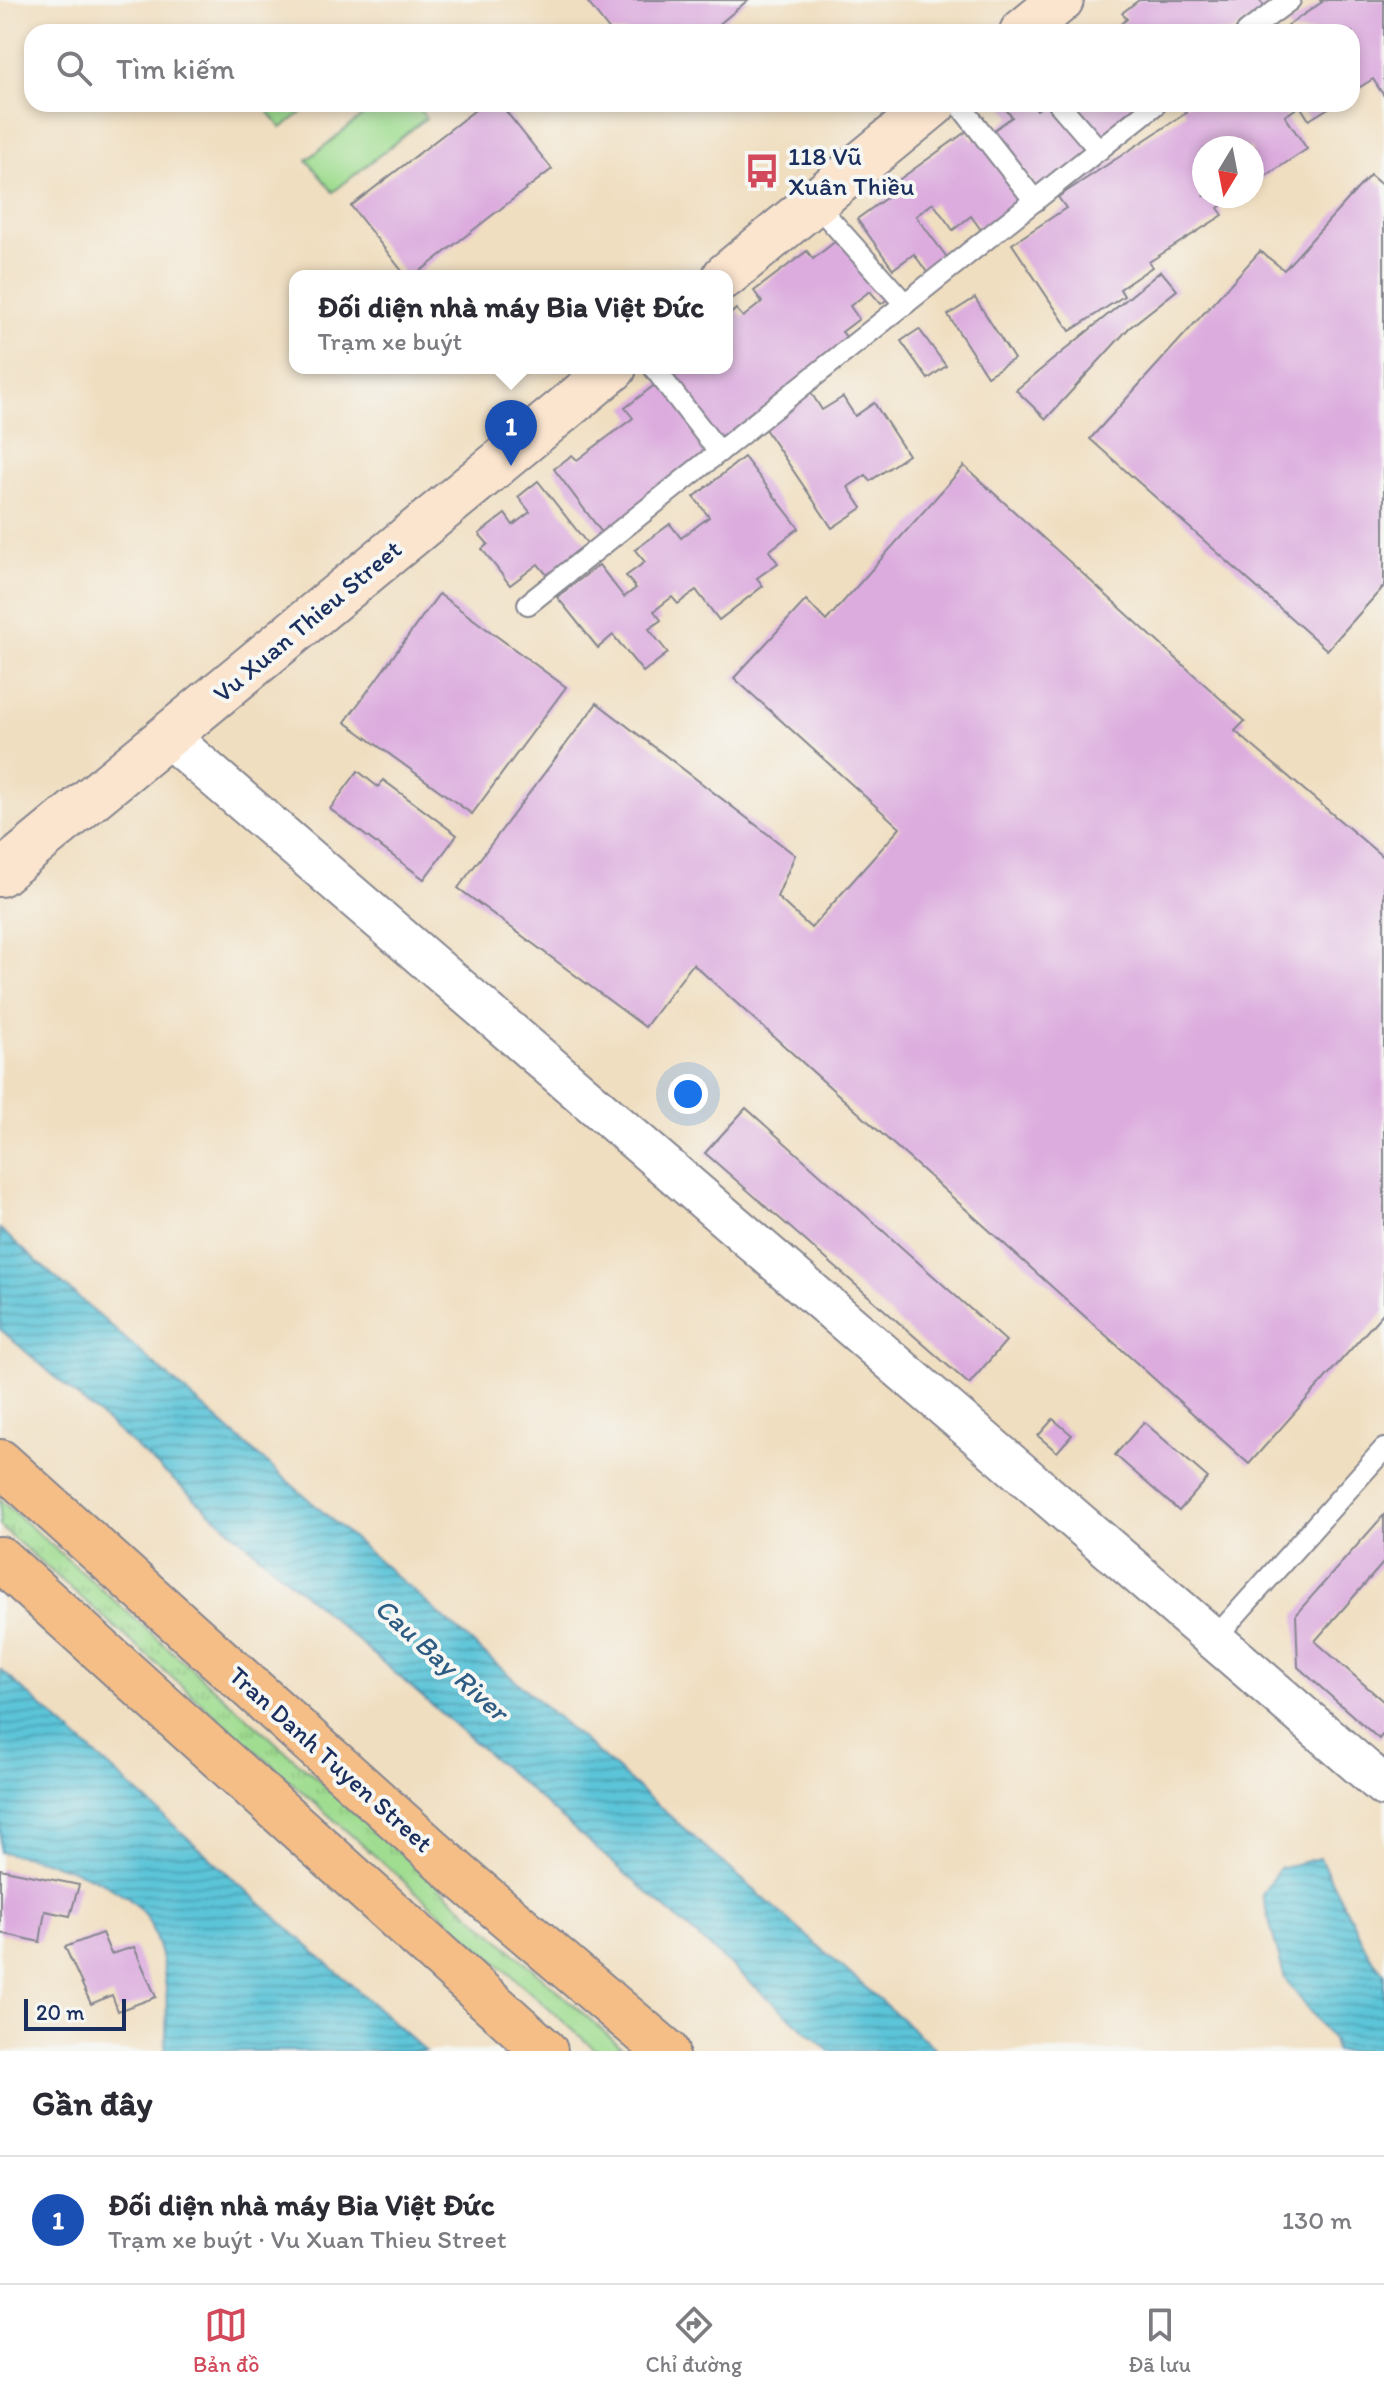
<!DOCTYPE html>
<html lang="vi">
<head>
<meta charset="utf-8">
<style>
  :root { --surface:#fff; --page:#f7f7f7; --text:#2b2b33; --muted:#7c7c81; --line:#e1e1e2; --accent:#d1495b }
  body { margin:0; font-family:Itim,sans-serif; background:var(--page); color:var(--text) }
  .compass { position:absolute; left:1192px; top:136px; width:72px; height:72px; border-radius:50%; background:var(--surface); box-shadow:0 4px 12px #0003; rotate:190deg }
  .scale { position:absolute; left:24px; bottom:20px; width:102px; box-sizing:border-box; padding-left:8px; border:4px solid #1b2f5e; border-top:0; font-size:22px; line-height:28px; white-space:nowrap; color:#1b2f5e; -webkit-text-stroke:6px #f6f6f2; paint-order:stroke }
  .you { position:absolute; left:688px; top:1094px; width:28px; height:28px; margin:-20px; border:6px solid #fff; border-radius:50%; background:#1a73e8; box-shadow:0 0 0 12px #1a73e833 }
  .badge { display:grid; place-items:center; width:52px; height:52px; border-radius:50%; background:var(--accent); color:#fff; font-size:26px; font-weight:700 }
  .pin { position:absolute; translate:-50% -66px; filter:drop-shadow(0 2px 4px #0008) }
  .pin::after { content:''; position:absolute; top:42px; width:28px; height:24px; background:inherit; clip-path:polygon(0 0,100% 0,50% 100%) }
  .popup { position:absolute; left:289px; top:270px; width:444px; height:104px; box-sizing:border-box; display:grid; place-content:center; border-radius:16px; background:var(--surface); filter:drop-shadow(0 2px 6px #0005); font-size:26px; white-space:nowrap; color:var(--muted) }
  .popup b { font-size:30px; color:var(--text) }
  .popup::after { content:''; position:absolute; left:50%; top:100%; margin-left:-16px; border:16px solid transparent; border-top-color:var(--surface) }
  .list { margin:0; padding:0; list-style:none }
  h2 { display:flex; justify-content:space-between; align-items:center; height:104px; margin:0; padding:0 32px; font-size:34px }
  h2 small { font-size:26px; font-weight:400; color:var(--muted) }
  .list li { display:grid; grid-template-columns:52px 1fr auto; gap:24px; align-items:center; box-sizing:border-box; height:128px; padding:0 32px; border-top:2px solid var(--line) }
  .list b { display:block; font-size:30px; white-space:nowrap }
  .list p { margin:0; font-size:26px; white-space:nowrap; color:var(--muted) }
  .list em { font-size:26px; font-style:normal; color:var(--muted) }
  .icon { flex:none; width:44px; height:44px; fill:none; stroke:currentColor; stroke-width:2; stroke-linecap:round; stroke-linejoin:round }
  .map { position:relative; flex:none; width:1384px; height:2051px; overflow:hidden }
  .search { position:absolute; background:var(--surface); box-shadow:0 4px 12px #0003; left:24px; right:24px; top:24px; height:88px; display:flex; align-items:center; gap:20px; box-sizing:border-box; padding:0 28px; border-radius:24px; color:var(--muted); font-size:30px }
  .sheet { height:232px; background:var(--surface) }
  nav { display:flex; justify-content:space-around; align-items:center; box-sizing:border-box; height:112px; border-top:2px solid var(--line); background:var(--surface); font-size:22px; color:var(--muted) }
  nav a { display:grid; justify-items:center; gap:4px }
  nav .on { color:var(--accent) }
  .map>svg:first-child { display:block }
</style>
</head>
<body>
<div class="map">
<svg width="1384" height="2051" viewBox="0 0 1384 2051">
  <defs>
    <pattern id="grass-tufts" width="24" height="20" patternUnits="userSpaceOnUse" patternTransform="scale(2)"><rect width="24" height="20" fill="#a0dd91"/><path d="M3 7l-1-3M5 7V3M7 7l1-3M15 17l-1-3M17 17v-4M19 17l1-3" fill="none" stroke="#89be7f"/></pattern>
    <pattern id="water-rules" width="6" height="5" patternUnits="userSpaceOnUse" patternTransform="scale(2)"><rect width="6" height="5" fill="#5cc4d8"/><path d="M0 2.5h6" fill="none" stroke="#4ba0b2"/></pattern>
  </defs>
  <rect width="100%" height="100%" fill="#f6f6f2"/>
  <filter id="ink" filterUnits="userSpaceOnUse"><feTurbulence type="fractalNoise" baseFrequency=".0125" numOctaves="2"/><feDisplacementMap in="SourceGraphic" scale="16" xChannelSelector="R" yChannelSelector="G"/><feConvolveMatrix kernelMatrix="1 2 1 2 8 2 1 2 1" color-interpolation-filters="sRGB"/></filter>
  <filter id="wash" filterUnits="userSpaceOnUse"><feTurbulence type="fractalNoise" baseFrequency=".006" numOctaves="4" result="noise"/><feDisplacementMap in="SourceGraphic" scale="32" xChannelSelector="R" yChannelSelector="G"/><feGaussianBlur stdDeviation="1.8" result="paint"/><feColorMatrix in="noise" values="0 0 0 0 0 0 0 0 0 0 0 0 0 0 0 0 0 1.4 0 .05"/><feComposite in="paint" operator="in"/></filter>
  <g filter="url(#wash)">
    <rect width="100%" height="100%" fill="#f0dec0"/>
    <!-- grass -->
    <path fill="url(#grass-tufts)" stroke="#5e8678" stroke-width="2" d="M0,1500L626,2051H597L0,1526Z"/>
    <!-- pitch -->
    <g fill="#a0dd91" stroke="#5e8678" stroke-width="2">
      <path d="M263,104H313L281,128Z"/>
      <path d="M377,104H415L426,118L333,192L307,160Z"/>
    </g>
    <!-- water -->
    <g fill="url(#water-rules)" stroke="#3c7a9b" stroke-width="2">
      <path d="M0,1229L938,2051H829L0,1329Z"/>
      <path d="M0,1669L425,2051H165C168,2009 169,1964 150,1924C130,1881 43,1858 0,1852Z"/>
      <path d="M1320,1858L1370,1956L1384,1973V2051H1335L1332,2040L1285,1979L1262,1895L1279,1868Z"/>
    </g>
    <g id="blocks">
      <!-- building -->
      <g fill="#dcacde">
        <path d="M586,0H748L710,32H611Z"/>
        <path d="M1139,0H1259L1269,11L1244,23L1232,32H1110L1127,19L1122,13Z"/>
        <path d="M1320,0H1384V96L1373,79L1352,92V32H1292L1287,26L1322,2Z"/>
        <path d="M483,104H500L552,169L414,276H406L351,206Z"/>
        <path d="M1008,104H1032L1037,110L1045,104H1055L1091,152L1041,193L994,130L1012,117L1004,107Z"/>
        <path d="M1072,104H1150L1102,142Z"/>
        <path d="M1180,104H1335L1309,120L1300,106L1285,116L1307,149L1252,185V148H1204V196H1236L1218,208L1223,215L1149,262L1152,267L1120,289L1124,296L1070,331L1012,244L1066,208L1058,197L1186,113Z"/>
        <path d="M967,131L973,140L980,135L1029,201L984,234L971,216L953,230L933,203L916,216L952,264L931,278L914,254L893,269L857,219L897,190L893,184Z"/>
        <path d="M1370,175L1384,187V586L1327,650L1090,439L1260,251L1284,270Z"/>
        <path d="M841,237L889,298L881,304L870,291L850,306L859,319L842,332L853,345L720,447L664,375L674,368H727V317L736,309L743,317L762,302L754,291L807,251L813,259Z"/>
        <path d="M1161,271L1177,290L1129,328L1046,419L1016,390Z"/>
        <path d="M975,298L1014,359L987,376L948,315Z"/>
        <path d="M919,329L946,366L928,379L901,341Z"/>
        <path d="M661,380L717,453L603,534L554,469L572,455L577,460L633,418L625,408Z"/>
        <path d="M810,391L822,410L843,397L855,416L874,403L908,455L870,481L866,475L848,487L862,508L832,528L761,423Z"/>
        <path d="M744,457L799,528L769,551L778,563L757,578L763,586L719,620L696,590L678,604L672,597L654,611L661,620L649,629L668,653L643,672L613,635L598,648L557,597L599,565L624,597L636,588L626,576L645,562L635,550L670,524L681,538L709,517L694,497Z"/>
        <path d="M964,466L1245,721L1235,731L1384,858V1312L1249,1464L693,964L645,1027L458,888L597,703L795,855L777,897L811,928L900,828L734,678L806,600L826,621Z"/>
        <path d="M538,481L593,551L553,582L538,564L510,585L482,549L488,544L479,534L505,514L513,525L530,512L518,497Z"/>
        <path d="M439,594L566,687L472,814L345,722Z"/>
        <path d="M358,771L378,787L383,780L457,835L424,879L330,809Z"/>
        <path d="M746,1108L1006,1341L969,1384L705,1153Z"/>
        <path d="M1053,1419L1072,1435L1057,1452L1038,1436Z"/>
        <path d="M1144,1422L1208,1478L1179,1511L1115,1455Z"/>
        <path d="M1384,1515V1562L1315,1641L1384,1702V1733L1379,1739L1298,1667L1296,1614Z"/>
        <path d="M0,1869L79,1885L70,1916L45,1911L40,1942L0,1933Z"/>
        <path d="M102,1933L111,1954L134,1947L156,1997L118,2011L112,1995L91,2004L65,1947Z"/>
      </g>
    </g>
  </g>
  <g filter="url(#ink)">
    <use href="#blocks" fill-opacity="0" stroke="#86868f" stroke-width="2"/>
    <g fill="none" stroke-linecap="round" stroke-linejoin="round">
      <!-- service casing -->
      <g stroke="#86868f" stroke-width="24">
        <g id="service">
          <path d="M1247,32L1290,0"/>
          <path d="M959,104L1035,201"/>
          <path d="M1059,104L1099,150"/>
          <path d="M815,203L905,304"/>
          <path d="M654,368L719,452"/>
          <path d="M528,604L1156,104"/>
          <path d="M1214,1639L1384,1449"/>
        </g>
      </g>
      <!-- minor casing -->
      <g stroke="#86868f" stroke-width="44">
        <path id="minor" d="M167,736L1384,1786"/>
      </g>
      <!-- secondary casing -->
      <g stroke="#86868f" stroke-width="48">
        <g id="secondary">
          <path d="M1022,32L1061,0"/>
          <path d="M725,276L934,104"/>
          <path d="M0,874L614,368"/>
        </g>
      </g>
      <!-- primary casing -->
      <g stroke="#86868f" stroke-width="48">
        <g id="primary">
          <path d="M0,1462L460,1876L666,2051"/>
          <path d="M0,1559L545,2051"/>
        </g>
      </g>
      <!-- service -->
      <use href="#service" stroke="#fff" stroke-width="20"/>
      <!-- minor -->
      <use href="#minor" stroke="#fff" stroke-width="40"/>
      <!-- secondary -->
      <use href="#secondary" stroke="#fbe5cf" stroke-width="44"/>
      <!-- primary -->
      <use href="#primary" stroke="#f6be87" stroke-width="44"/>
    </g>
  </g>
  <!-- icons -->
  <defs>
    <g id="bus-bare" transform="scale(2.76)"><path d="M-5-6H5V4H4V6H2V4H-2V6H-4V4H-5ZM-3.5-4V0h7V-4ZM-3.5 1.2v1.5H-2V1.2ZM2 1.2v1.5H3.5V1.2Z" fill="#d1495b" stroke="#f6f6f2" stroke-width="2.5" paint-order="stroke"/></g>
  </defs>
  <g fill-rule="evenodd">
    <use href="#bus-bare" x="762" y="171"/>
  </g>
  <g text-anchor="middle" dominant-baseline="central" stroke-width="8" stroke-linejoin="round" paint-order="stroke">
    <!-- poi labels -->
    <g font-size="26" fill="#1b2f5e" stroke="#f6f6f2" text-anchor="start">
      <text x="788" y="156">118 Vũ<tspan x="788" dy="30">Xuân Thiều</tspan></text>
    </g>
    <!-- street labels -->
    <g font-size="26" fill="#1b2f5e" stroke="#f6f6f2">
      <text transform="translate(307 621) rotate(-40)">Vu Xuan Thieu Street</text>
      <text transform="translate(331 1759) rotate(42)">Tran Danh Tuyen Street</text>
    </g>
    <!-- water labels -->
    <g font-size="28" font-style="italic" fill="#2e5c83" stroke="#f6f6f2">
      <text transform="translate(442 1659) rotate(42)">Cau Bay River</text>
    </g>
  </g>
</svg>
<svg class="compass" viewBox="-18 -18 36 36"><path d="M0-13l5 13h-10z" fill="#e53935"/><path d="M0 13l5-13h-10z" fill="#7c7c81"/></svg>
<div class="scale">20 m</div>
<div class="you"></div>
<div class="pin badge" style="left:511px;top:466px;background:#1a4fb4">1</div>
<div class="popup"><b>Đối diện nhà máy Bia Việt Đức</b>Trạm xe buýt</div>
<div class="search"><svg class="icon" aria-label="search" viewBox="0 0 24 24"><circle cx="10" cy="10" r="6"/><path d="M15 15l6 6"/></svg>Tìm kiếm</div>
</div>
<section class="sheet">
<h2>Gần đây<small></small></h2>
<ul class="list">
<li><span class="badge" style="background:#1a4fb4">1</span><div><b>Đối diện nhà máy Bia Việt Đức</b><p>Trạm xe buýt · Vu Xuan Thieu Street</p></div><em>130 m</em></li>
</ul>
</section>
<nav>
<a class="on"><svg class="icon" aria-label="map" viewBox="0 0 24 24"><path d="M3 6l6-2 6 2 6-2v14l-6 2-6-2-6 2zM9 4v14M15 6v14"/></svg>Bản đồ</a>
<a><svg class="icon" aria-label="directions" viewBox="0 0 24 24"><path d="M12 3l9 9-9 9-9-9zM9 14v-3h6M13 9l2 2-2 2"/></svg>Chỉ đường</a>
<a><svg class="icon" aria-label="saved" viewBox="0 0 24 24"><path d="M7 4h10v16l-5-4-5 4z"/></svg>Đã lưu</a>
</nav>
</body>
</html>
